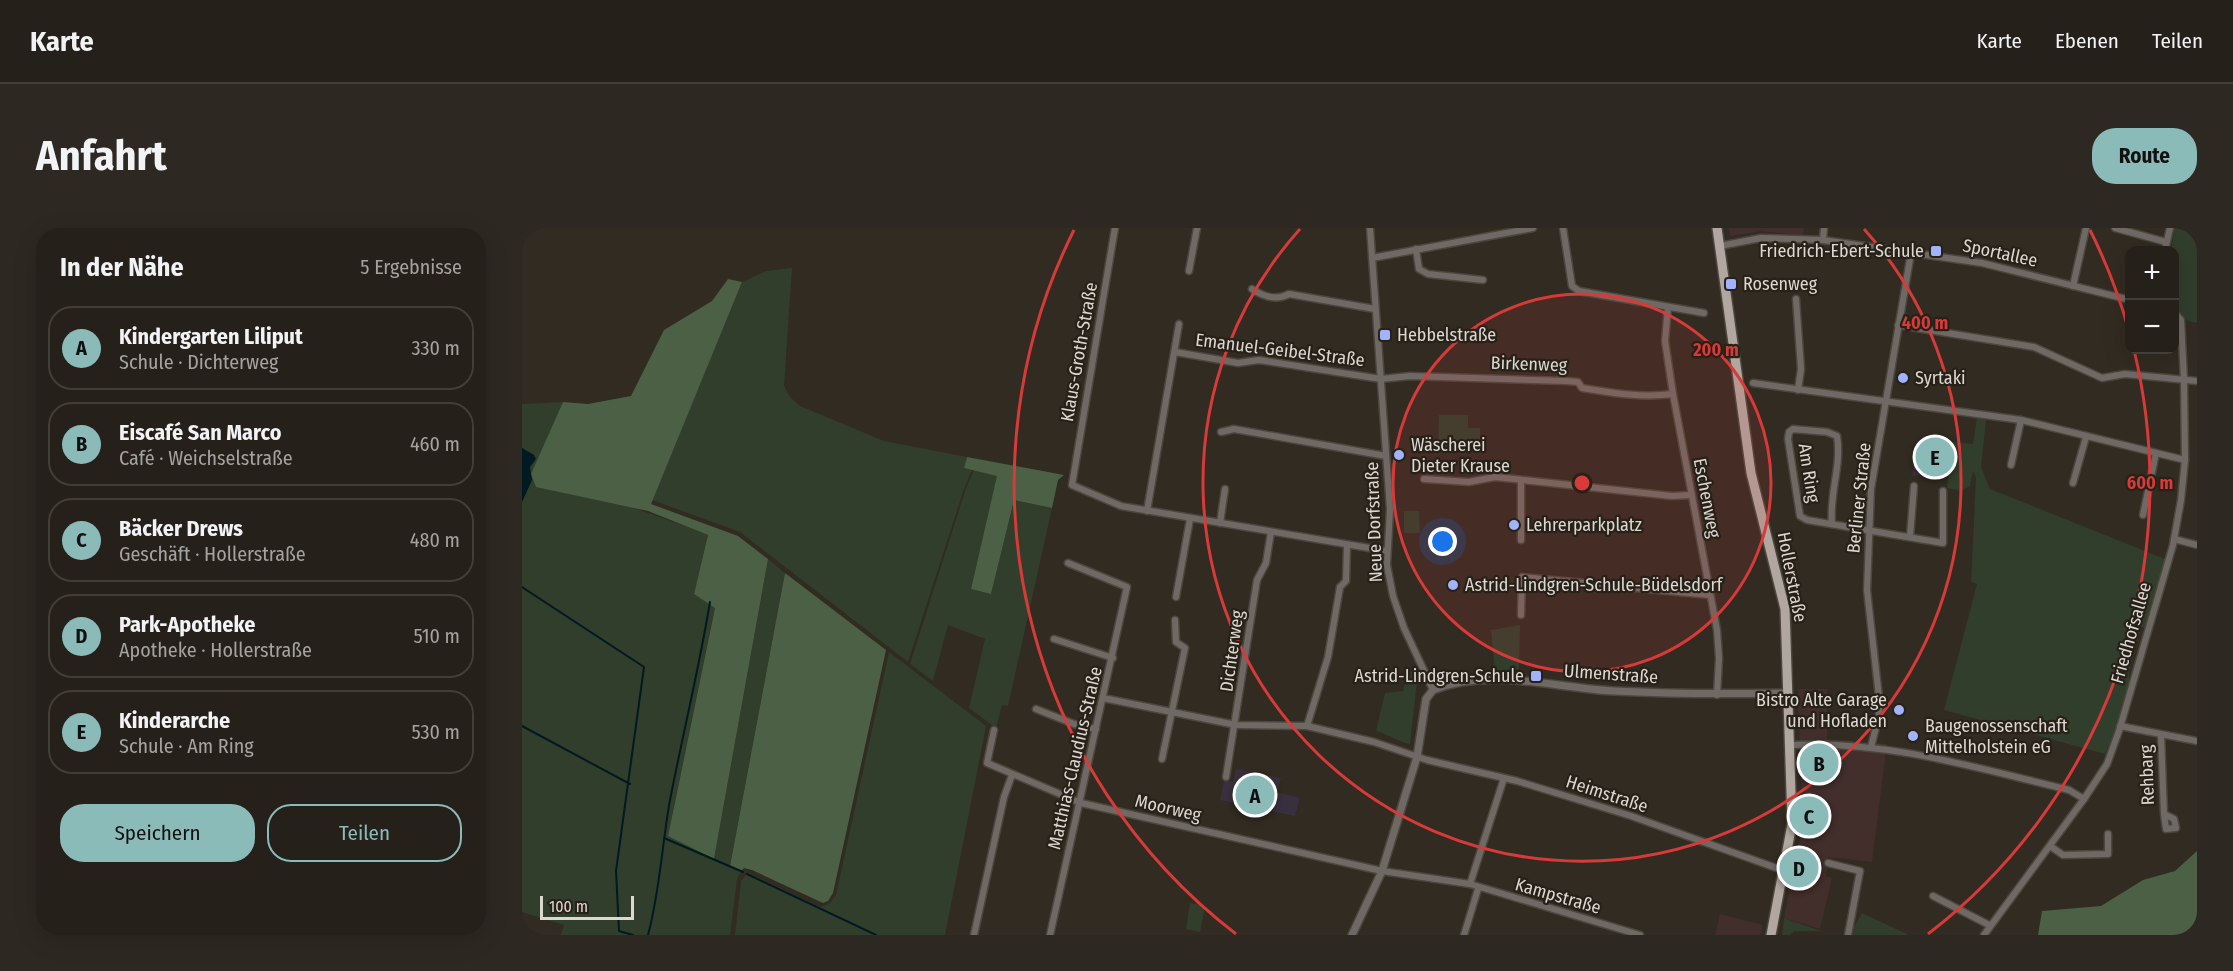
<!DOCTYPE html>
<html lang="de">
<head>
<meta charset="utf-8">
<style>
  :root { --surface:#252019; --page:#2d2822; --text:#f1f3f6; --muted:#a3a3a2; --line:#423e38; --accent:#8bbbb9 }
  body { margin:0; font-family:"Fira Sans Condensed",sans-serif; background:var(--page); color:var(--text) }
  .controls { position:absolute; right:18px; top:18px; display:grid; overflow:hidden; border-radius:12px; box-shadow:0 6px 24px #0002 }
  .controls button { width:54px; height:54px; display:grid; place-items:center; padding:0; border:0; border-bottom:2px solid var(--line); background:var(--surface); color:var(--text); font:30px sans-serif }
  .scale { position:absolute; left:18px; bottom:15px; width:94px; box-sizing:border-box; padding-left:6px; border:3px solid #dbd7d1; border-top:0; font-size:16px; line-height:21px; white-space:nowrap; color:#dbd7d1; -webkit-text-stroke:4px #272118; paint-order:stroke }
  .you { position:absolute; left:921px; top:314px; width:21px; height:21px; margin:-15px; border:4px solid #fff; border-radius:50%; background:#1a73e8; box-shadow:0 0 0 9px #1a73e833 }
  .badge { display:grid; place-items:center; width:39px; height:39px; border-radius:50%; background:var(--accent); color:#111; font-size:20px; font-weight:700 }
  .pin { position:absolute; translate:-50% -50%; border:3px solid #fff; box-shadow:0 2px 6px #0006 }
  .list { margin:0; padding:0; list-style:none }
  h2 { display:flex; justify-content:space-between; align-items:center; height:78px; margin:0; padding:0 24px; font-size:26px }
  h2 small { font-size:20px; font-weight:400; color:var(--muted) }
  .list li { display:grid; grid-template-columns:39px 1fr auto; gap:18px; align-items:center; box-sizing:border-box; height:84px; margin:0 12px 12px; padding:0 12px; border:2px solid var(--line); border-radius:24px }
  .list b { display:block; font-size:22px; white-space:nowrap }
  .list p { margin:0; font-size:20px; white-space:nowrap; color:var(--muted) }
  .list em { font-size:20px; font-style:normal; color:var(--muted) }
  .actions { display:flex; gap:12px; padding:18px 24px }
  .actions a { flex:1; padding:14px 0; border:2px solid var(--accent); border-radius:24px; text-align:center; font-size:21px; color:var(--accent) }
  .actions .main { background:var(--accent); color:#111 }
  .map { position:relative; flex:none; width:1675px; height:707px; overflow:hidden; border-radius:24px }
  header { display:flex; align-items:center; gap:36px; box-sizing:border-box; height:84px; padding:0 30px; background:var(--surface); border-bottom:2px solid var(--line) }
  header strong { font-size:28px }
  nav { display:flex; gap:33px; margin-inline-start:auto; font-size:21px }
  .intro { display:flex; align-items:center; justify-content:space-between; box-sizing:border-box; height:144px; padding:0 36px }
  h1 { margin:0; font-size:42px }
  .button { padding:15px 27px; border-radius:24px; background:var(--accent); color:#111; font-size:21px; font-weight:700 }
  main { display:flex; gap:36px; padding:0 36px }
  aside { flex:1; background:var(--surface); border-radius:24px; box-shadow:0 6px 24px #0002 }
  .map>svg:first-child { display:block }
</style>
</head>
<body>
<header>
<strong>Karte</strong>
<nav><a>Karte</a><a>Ebenen</a><a>Teilen</a></nav>
</header>
<div class="intro"><h1>Anfahrt</h1><a class="button">Route</a></div>
<main>
<aside>
<h2>In der Nähe<small>5 Ergebnisse</small></h2>
<ul class="list">
<li><span class="badge">A</span><div><b>Kindergarten Liliput</b><p>Schule · Dichterweg</p></div><em>330 m</em></li>
<li><span class="badge">B</span><div><b>Eiscafé San Marco</b><p>Café · Weichselstraße</p></div><em>460 m</em></li>
<li><span class="badge">C</span><div><b>Bäcker Drews</b><p>Geschäft · Hollerstraße</p></div><em>480 m</em></li>
<li><span class="badge">D</span><div><b>Park-Apotheke</b><p>Apotheke · Hollerstraße</p></div><em>510 m</em></li>
<li><span class="badge">E</span><div><b>Kinderarche</b><p>Schule · Am Ring</p></div><em>530 m</em></li>
</ul>
<div class="actions"><a class="main">Speichern</a><a>Teilen</a></div>
</aside>
<div class="map">
<svg width="1675" height="707" viewBox="0 0 1675 707">
  <rect width="100%" height="100%" fill="#312b21"/>
  <!-- commercial -->
  <g fill="#422e2b">
    <path d="M1206,0H1282L1281,8L1240,3L1209,8Z"/>
    <path d="M1276,461H1305V511L1365,516L1350,634L1306,629L1304,648L1310,650L1298,701L1262,690L1278,610L1282,566L1279,555Z"/>
    <path d="M1198,686L1241,697L1238,707H1193Z"/>
  </g>
  <!-- education -->
  <g fill="#38303f">
    <path d="M1412,211L1426,213L1423,241H1417L1416,248H1390L1392,231L1401,232L1402,225L1410,226Z"/>
    <path d="M714,541L759,550L755,564L778,570L773,588L698,572L702,552L711,554Z"/>
  </g>
  <!-- green -->
  <g fill="#313e2c">
    <path d="M1652,0H1675V95L1666,93L1653,80L1652,22H1649Z"/>
    <path d="M270,40L262,158L268,169L278,178L362,213L445,229L442,240L450,242L442,261L386,434L218,304L130,272L220,54L244,43Z"/>
    <path d="M41,174L10,246C69,266 128,284 186,307L172,366L193,379L146,607L192,631L246,331L263,345L208,637L219,643L215,651L208,707H39L42,697L0,684V274L10,252L3,222L0,220V176Z"/>
    <path d="M917,187H946V200H958V218H916Z"/>
    <path d="M1455,190L1464,192L1459,239L1468,261L1643,331L1623,399H1619L1607,442V455L1593,504L1583,526L1422,482L1455,356L1449,354L1454,250L1451,243L1448,258L1439,263L1425,260L1430,214L1451,216Z"/>
    <path d="M452,242L476,248L449,361L469,366L492,272L530,280L486,478L480,477L474,500L447,480L463,411L426,397L411,453L388,436L444,260Z"/>
    <path d="M882,283H897L898,305H882Z"/>
    <path d="M998,397L997,441L973,444L969,402Z"/>
    <path d="M367,424L464,498L423,707H213L219,653L226,645L298,679L307,676L314,667Z"/>
    <path d="M886,443L896,445L888,516C875,514 867,506 854,503L863,465L881,463Z"/>
    <path d="M668,675L683,678L678,704L664,701Z"/>
    <path d="M1340,685L1387,707H1331L1332,699Z"/>
    <path d="M1262,690L1310,707L1297,703H1272L1268,707H1260Z"/>
  </g>
  <!-- forest -->
  <g fill="#4c6046">
    <path d="M206,51L220,54L129,276L216,308L246,331L192,631L146,608L193,380L172,366L186,307L126,283L14,259L9,246L41,174L66,176L109,168L142,102L190,73Z"/>
    <path d="M445,229L542,247L536,252L530,280L492,272L469,366L449,361L475,248L442,240Z"/>
    <path d="M263,345L364,422L311,665L306,673L301,675L230,642L222,640L219,643L208,638Z"/>
    <path d="M1675,623V707H1516L1520,683L1579,678L1621,652L1653,643Z"/>
  </g>
  <!-- water -->
  <path fill="#001a21" d="M0,220L12,227L14,231L8,239L10,252L0,274Z"/>
  <g fill="none" stroke-linecap="round" stroke-linejoin="round">
    <!-- stream -->
    <g stroke="#001a21" stroke-width="2">
      <path d="M0,359L122,439L94,643L97,703L111,707"/>
      <path d="M0,498L108,556"/>
      <path d="M142,610L221,644"/>
      <path d="M225,646L354,707"/>
      <path d="M126,707C138,663 140,616 148,572C161,505 177,441 188,374"/>
    </g>
    <!-- minor casing -->
    <g stroke="#4c473d" stroke-width="9">
      <g id="minor">
        <path d="M593,0L550,257L599,278L865,323"/>
        <path d="M848,0L868,281L865,337L871,368L882,400L911,462"/>
        <path d="M1041,0L1050,58L1057,63L1182,85"/>
        <path d="M1593,0L1644,14"/>
        <path d="M1301,12L1302,0"/>
        <path d="M1198,18L1239,10L1301,12L1460,35L1608,72"/>
        <path d="M894,21L897,41L906,46L961,52"/>
        <path d="M1643,22L1648,0"/>
        <path d="M850,30L1011,0"/>
        <path d="M667,43L675,0"/>
        <path d="M1551,58L1564,0"/>
        <path d="M730,61C742,69 754,73 767,66L853,81"/>
        <path d="M1274,71L1279,141L1276,162"/>
        <path d="M1146,79L1143,113L1151,166L1195,402L1197,430L1195,467"/>
        <path d="M1376,97L1512,119L1580,150L1603,146L1675,153"/>
        <path d="M653,124L716,135L737,132L859,151L888,148L1044,153L1056,154L1060,160C1091,165 1119,170 1151,166"/>
        <path d="M1231,155L1499,192L1663,232"/>
        <path d="M699,204L712,201L864,228"/>
        <path d="M1489,237L1499,192"/>
        <path d="M902,251L947,254L973,249L1150,268L1168,267"/>
        <path d="M999,252V312"/>
        <path d="M1551,255L1564,209"/>
        <path d="M625,283L657,96"/>
        <path d="M1621,287L1634,225"/>
        <path d="M698,295L703,261"/>
        <path d="M1310,296C1307,266 1320,237 1315,208L1305,204L1271,201L1267,204L1266,211L1278,288L1285,292L1421,315V263"/>
        <path d="M1388,309L1392,258"/>
        <path d="M1652,311L1675,317"/>
        <path d="M654,369L668,291"/>
        <path d="M999,387L1000,349L1188,367"/>
        <path d="M532,411L591,430"/>
        <path d="M581,470L714,497L785,498L852,514L905,532L995,553L1109,588L1263,643"/>
        <path d="M514,481L552,496L574,501"/>
        <path d="M785,498L806,429L818,359L824,353L825,318"/>
        <path d="M1598,498L1675,513"/>
        <path d="M472,502L465,535L559,575L860,643L948,656L1118,707"/>
        <path d="M1639,507L1642,586L1644,601L1654,600L1652,591L1642,586"/>
        <path d="M1268,517C1364,512 1455,540 1547,562L1562,571"/>
        <path d="M1349,519L1357,487V469L1345,362L1349,261L1389,25"/>
        <path d="M640,531L663,420L654,414L653,392"/>
        <path d="M704,549L735,352L744,335L749,304"/>
        <path d="M1528,618L1541,627L1586,626V606"/>
        <path d="M1306,635L1338,643L1326,707"/>
        <path d="M948,656L982,550"/>
        <path d="M1411,668L1467,697"/>
        <path d="M452,707L482,569L490,547"/>
        <path d="M528,707L605,359L546,335"/>
        <path d="M942,707L956,661"/>
        <path d="M1462,707L1562,571L1585,536L1597,503L1651,317L1659,272L1663,232L1662,152L1659,92L1652,84"/>
      </g>
    </g>
    <!-- tertiary casing -->
    <g stroke="#4c473d" stroke-width="10">
      <path id="tertiary" d="M830,707L860,643L895,529L904,471L911,462C969,439 1033,460 1092,463C1150,466 1208,466 1266,465"/>
    </g>
    <!-- primary casing -->
    <g stroke="#4c473d" stroke-width="12">
      <path id="primary" d="M1195,0L1229,245L1263,381L1270,596L1249,707"/>
    </g>
    <!-- minor -->
    <use href="#minor" stroke="#6f6966" stroke-width="6"/>
    <!-- tertiary -->
    <use href="#tertiary" stroke="#6f6966" stroke-width="7"/>
    <!-- primary -->
    <use href="#primary" stroke="#b2a6a0" stroke-width="9"/>
  </g>
  <!-- distance rings -->
  <circle cx="1060" cy="255" r="189" fill="#d63a39" fill-opacity=".12"/>
  <g fill="none" stroke="#d63a39" stroke-width="3">
    <circle cx="1060" cy="255" r="189"/>
    <path d="M1342 1A379 379 0 1 1 778 1"/>
    <path d="M714 706A568 568 0 0 1 552 2M1568 2A568 568 0 0 1 1607 103M1612 122A568 568 0 0 1 1406 706"/>
  </g>
  <!-- markers -->
  <g fill="#a1b3fd" stroke="#272118" stroke-width="2">
    <rect x="1408" y="17" width="12" height="12" rx="3"/>
    <rect x="1203" y="50" width="12" height="12" rx="3"/>
    <rect x="857" y="101" width="12" height="12" rx="3"/>
    <circle cx="1381" cy="150" r="6"/>
    <circle cx="877" cy="227" r="6"/>
    <circle cx="992" cy="297" r="6"/>
    <circle cx="931" cy="357" r="6"/>
    <rect x="1008" y="442" width="12" height="12" rx="3"/>
    <circle cx="1377" cy="482" r="6"/>
    <circle cx="1391" cy="508" r="6"/>
  </g>
  <g text-anchor="middle" dominant-baseline="central" stroke-width="4.5" stroke-linejoin="round" paint-order="stroke">
    <!-- poi labels -->
    <g font-size="18" fill="#dbd7d1" stroke="#272118" text-anchor="start">
      <text x="1402" y="23" text-anchor="end">Friedrich-Ebert-Schule</text>
      <text x="1221" y="56">Rosenweg</text>
      <text x="875" y="107">Hebbelstraße</text>
      <text x="1393" y="150">Syrtaki</text>
      <text x="889" y="217">Wäscherei<tspan x="889" dy="21">Dieter Krause</tspan></text>
      <text x="1004" y="297">Lehrerparkplatz</text>
      <text x="943" y="357">Astrid-Lindgren-Schule-Büdelsdorf</text>
      <text x="1002" y="448" text-anchor="end">Astrid-Lindgren-Schule</text>
      <text x="1365" y="472" text-anchor="end">Bistro Alte Garage<tspan x="1365" dy="21">und Hofladen</tspan></text>
      <text x="1403" y="498">Baugenossenschaft<tspan x="1403" dy="21">Mittelholstein eG</tspan></text>
    </g>
    <!-- street labels -->
    <g font-size="18" fill="#dbd7d1" stroke="#272118">
      <text transform="translate(1478 25) rotate(12)">Sportallee</text>
      <text transform="translate(758 122) rotate(7)">Emanuel-Geibel-Straße</text>
      <text transform="translate(557 124) rotate(-80)">Klaus-Groth-Straße</text>
      <text transform="translate(1007 136) rotate(2)">Birkenweg</text>
      <text transform="translate(1287 245) rotate(81)">Am Ring</text>
      <text transform="translate(1185 270) rotate(79)">Eschenweg</text>
      <text transform="translate(1337 270) rotate(-84)">Berliner Straße</text>
      <text transform="translate(852 294) rotate(-92)">Neue Dorfstraße</text>
      <text transform="translate(1270 349) rotate(79)">Hollerstraße</text>
      <text transform="translate(1609 405) rotate(-74)">Friedhofsallee</text>
      <text transform="translate(710 423) rotate(-82)">Dichterweg</text>
      <text transform="translate(1089 446) rotate(4)">Ulmenstraße</text>
      <text transform="translate(553 530) rotate(-77)">Matthias-Claudius-Straße</text>
      <text transform="translate(1625 547) rotate(-92)">Rehbarg</text>
      <text transform="translate(1085 566) rotate(18)">Heimstraße</text>
      <text transform="translate(646 580) rotate(13)">Moorweg</text>
      <text transform="translate(1036 668) rotate(16)">Kampstraße</text>
    </g>
  </g>
  <circle cx="1060" cy="255" r="9" fill="#d63a39" stroke="#272118" stroke-width="3"/>
  <g font-size="18" text-anchor="middle" font-weight="bold" fill="#d63a39" stroke="#272118" stroke-width="4.5" stroke-linejoin="round" paint-order="stroke">
    <text x="1403" y="101">400 m</text>
    <text x="1194" y="128">200 m</text>
    <text x="1628" y="261">600 m</text>
  </g>
</svg>
<div class="controls">
<button>+</button>
<button>−</button>
</div>
<div class="scale">100 m</div>
<div class="you"></div>
<div class="pin badge" style="left:733px;top:567px">A</div>
<div class="pin badge" style="left:1297px;top:535px">B</div>
<div class="pin badge" style="left:1287px;top:588px">C</div>
<div class="pin badge" style="left:1277px;top:640px">D</div>
<div class="pin badge" style="left:1413px;top:229px">E</div>
</div>
</main>
</body>
</html>
